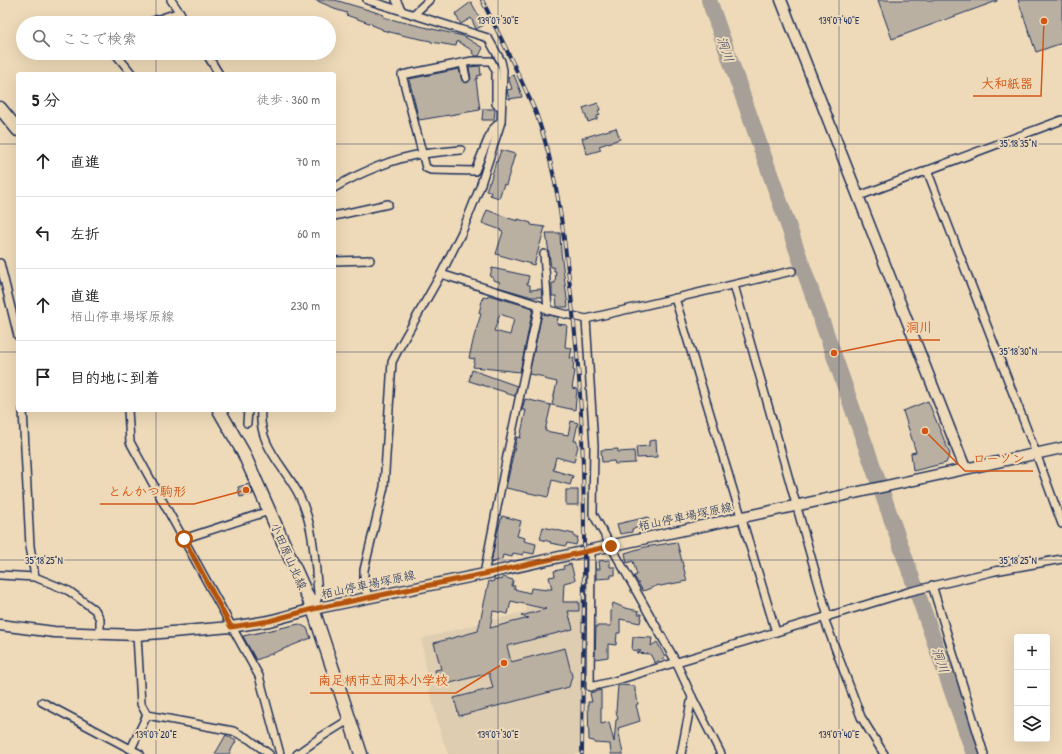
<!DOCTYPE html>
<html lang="ja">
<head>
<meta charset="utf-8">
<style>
  :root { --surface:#fff; --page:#f2f2f2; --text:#222; --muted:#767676; --line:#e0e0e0 }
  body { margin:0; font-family:"Patrick Hand","Klee One",sans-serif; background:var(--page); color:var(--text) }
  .controls { position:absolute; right:12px; bottom:12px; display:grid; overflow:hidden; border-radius:4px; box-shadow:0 4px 16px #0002 }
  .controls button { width:36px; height:36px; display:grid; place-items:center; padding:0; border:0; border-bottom:1px solid var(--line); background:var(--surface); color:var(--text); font:20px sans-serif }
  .stop { position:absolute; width:12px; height:12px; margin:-9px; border:3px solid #b45309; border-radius:50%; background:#fff }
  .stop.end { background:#b45309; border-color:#fff; box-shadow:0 1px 4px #0008 }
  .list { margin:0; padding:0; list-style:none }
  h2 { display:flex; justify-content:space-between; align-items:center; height:52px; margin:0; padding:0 16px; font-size:17px }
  h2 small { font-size:13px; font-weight:400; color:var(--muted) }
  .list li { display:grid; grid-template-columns:26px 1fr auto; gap:12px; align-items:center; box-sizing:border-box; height:72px; padding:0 16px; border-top:1px solid var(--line) }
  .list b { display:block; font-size:15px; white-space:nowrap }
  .list p { margin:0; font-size:13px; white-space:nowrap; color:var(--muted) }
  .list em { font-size:13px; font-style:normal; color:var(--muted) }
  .icon { flex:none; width:22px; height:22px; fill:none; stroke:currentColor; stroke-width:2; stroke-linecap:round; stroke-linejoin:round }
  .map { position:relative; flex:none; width:1062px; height:754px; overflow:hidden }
  .search { position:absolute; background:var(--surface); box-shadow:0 4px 16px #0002; left:16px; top:16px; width:320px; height:44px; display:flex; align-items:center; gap:10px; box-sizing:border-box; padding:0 14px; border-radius:22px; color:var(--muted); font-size:15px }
  .panel { position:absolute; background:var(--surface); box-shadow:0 4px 16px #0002; left:16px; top:72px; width:320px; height:340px; border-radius:4px }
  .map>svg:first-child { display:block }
</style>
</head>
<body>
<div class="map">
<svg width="1062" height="754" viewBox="0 0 1062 754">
  <rect width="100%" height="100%" fill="#eedab8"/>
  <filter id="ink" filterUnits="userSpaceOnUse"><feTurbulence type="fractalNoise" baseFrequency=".025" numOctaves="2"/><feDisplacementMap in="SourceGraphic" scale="8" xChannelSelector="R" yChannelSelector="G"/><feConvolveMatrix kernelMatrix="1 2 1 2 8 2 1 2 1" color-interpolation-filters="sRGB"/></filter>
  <g filter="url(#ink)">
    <!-- built -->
    <path fill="#decdb1" d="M583,599L582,754H448L443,741L428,686L422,641L424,638L527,611L526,607Z"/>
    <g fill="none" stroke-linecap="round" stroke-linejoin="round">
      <!-- river -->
      <path stroke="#a6a099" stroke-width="16" d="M709,0L974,754"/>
    </g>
    <!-- building -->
    <g fill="#bab0a2" stroke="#1b2f5e" fill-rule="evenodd">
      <path d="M315,0H335L372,11L384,15L383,17L398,21L463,36L483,48L479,56H476L472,53L473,51L457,41L456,46L431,42V41L406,36L382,30V29L372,25V24L346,15L347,13L334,9V8Z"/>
      <path d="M878,0H997V1L892,39Z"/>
      <path d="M1018,0H1062V43L1036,52Z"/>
      <path d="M471,2L484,25L476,29L471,18L461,24L455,14Z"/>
      <path d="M480,66L481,75L477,76L478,78L476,79L480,110L419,120L409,79L459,69L462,81L467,83L471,79L469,67Z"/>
      <path d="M514,75L520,90L522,97L509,99L507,90L512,89L508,77Z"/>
      <path d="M598,103L600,110L598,111L600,115L597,116V119L588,122L583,108Z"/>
      <path d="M483,109H495L494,120H482Z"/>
      <path d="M616,128L620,139L599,146L601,150L587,154L582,138Z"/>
      <path d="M501,150L515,154L506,185L504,184L499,198L490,195L491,192L486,191L489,182H490L496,161L497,162Z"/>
      <path d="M487,210L508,218L518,221V219L531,223V225L545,227L534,265L496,254L503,232L500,231L501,230L482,223Z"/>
      <path d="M546,233H560L561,252L568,307H557L556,296H552V283H555L556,271H554V267H551Z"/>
      <path d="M492,268L529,276L527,284L530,285V290L541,289L542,297H532L498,287L500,282L493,280V277H490Z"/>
      <path d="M488,295L533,308L520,372L473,367L475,359L469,358L474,337L481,314L479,313L483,297L487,298ZM500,314L514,319L510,335L494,331Z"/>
      <path d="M542,314L558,317L557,324L567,325L565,347L572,348L570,358H574L573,370L575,371L572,388L577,389L575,410L552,405L557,382L544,379L545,377L529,374Z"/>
      <path d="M472,370L517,386L515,396L505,393V392L469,381Z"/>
      <path d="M525,399L551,405L545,431L568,435L571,421L578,423L574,441H577V445L578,446L574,462L556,457L553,470L573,476L570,485L552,480L548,497L506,488L517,437L520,438L526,410H522Z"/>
      <path d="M928,401L950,454L946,463L913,471L911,453L916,452L903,411Z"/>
      <path d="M656,440L657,457L637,458L636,447L649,446V441Z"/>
      <path d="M618,449V452L634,451L635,463L615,464L614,461L602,462L601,450Z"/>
      <path d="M249,484L253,494L240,497L238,487Z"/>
      <rect x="566" y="490" width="12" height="15"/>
      <path d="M502,516L521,521L517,536L525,538L524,541L536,544L534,554L524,552L523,555L513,553L512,557L503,555L502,559L491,563L496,537Z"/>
      <path d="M648,517L650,525L632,529V532L620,534L617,524Z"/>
      <path d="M543,527L574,534V537H578L576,545L567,543L566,546L550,543L551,542L540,539Z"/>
      <path d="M677,542L687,581L660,586L659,585L643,591L634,576L637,575L633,561L627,563L625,553L645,547Z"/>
      <path d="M610,560V567H615V575H611V578L596,579V569H600L599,561Z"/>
      <path d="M571,564L575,580L564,583L563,602H579V611H568L573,629L507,646L511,662L565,648L572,676L569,687L459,716L454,698L493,688L489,673L439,686L435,670L441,669L434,643L478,631L489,581L493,582L494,579L498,580V579L502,580L503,577L513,580L512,586H515L514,589L530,593L531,588L547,590V589H552L549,577L555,576L554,571L564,569L563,566ZM511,601L546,609L521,616L529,618L490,628L493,611L508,614Z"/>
      <path d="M613,603L625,608L639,611L638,614H642L640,623L620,619V633H617L616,645L608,644V657L595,659L596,626H611V612Z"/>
      <path d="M299,624L307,628L311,638L256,660L243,636Z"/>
      <path d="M633,637L652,638L651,646L657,642L665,657L655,663L650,654L637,653L641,651L632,650Z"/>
      <path d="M618,685L635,686V692H636L638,704L636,705L640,721L618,728L623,754H611L610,744L594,743V741L589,740L588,702H592L590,693L601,690V724L609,722L614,742L616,720L618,719L616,711Z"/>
      <path d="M226,735L236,741L229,754H215Z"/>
    </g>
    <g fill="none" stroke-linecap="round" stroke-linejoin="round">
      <!-- street casing -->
      <g stroke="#1b2f5e" stroke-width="10">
        <g id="street">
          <path d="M171,0L187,23"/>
          <path d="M367,0L488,38L501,61L503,70L501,122L480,187L462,232L441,274L399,348L392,362L384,487L364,570V580L368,598"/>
          <path d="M396,0L402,11"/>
          <path d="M413,15L429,0"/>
          <path d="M147,23L180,12"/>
          <path d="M115,53L132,74"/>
          <path d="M206,53L219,74"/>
          <path d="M463,64L466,78"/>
          <path d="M500,122L492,130L475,171L431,170L426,168L425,164L402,75L472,61H491L496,71V104L501,107"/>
          <path d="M927,170L1036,453L1062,524"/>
          <path d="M334,188C357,174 396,157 423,154C436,152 448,151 461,150"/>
          <path d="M859,196L1062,120"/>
          <path d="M334,216L388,204"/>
          <path d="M544,254L548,310"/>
          <path d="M334,261L370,260"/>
          <path d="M0,263L18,336"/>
          <path d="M441,274L539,305L548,310L586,319L792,271"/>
          <path d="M734,285L828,617"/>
          <path d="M675,298L776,632"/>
          <path d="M586,319L594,446L593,514L676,662L692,697L721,754"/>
          <path d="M23,410L30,546L35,577"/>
          <path d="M128,410L130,442L259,676L280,754"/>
          <path d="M261,410C258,445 283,465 298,493C311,518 313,542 316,570C316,578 318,587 318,595C318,599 315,605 313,609"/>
          <path d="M247,423L248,410"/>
          <path d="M183,539L269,511"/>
          <path d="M591,550L590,687L611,682L908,592L995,571L1062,559"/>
          <path d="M484,574L507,456L539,305"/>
          <path d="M0,575L35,577L69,591L95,610L100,619V634"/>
          <path d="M932,585L984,754"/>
          <path d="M824,618L861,717L884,754"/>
          <path d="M137,635L141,704L147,715L233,731L249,739L269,754"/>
          <path d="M42,702L140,754"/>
          <path d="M131,749L147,715"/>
          <path d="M297,754L321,737L350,719"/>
          <path d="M681,754L692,697"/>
        </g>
      </g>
      <!-- secondary casing -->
      <g stroke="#1b2f5e" stroke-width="13">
        <g id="secondary">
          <path d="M781,0L965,468"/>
          <path d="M0,625L54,632L137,635L231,627L269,621L313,609L484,574L591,550L1062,448"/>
        </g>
      </g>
      <!-- primary casing -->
      <g stroke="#1b2f5e" stroke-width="15">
        <g id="primary">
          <path d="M0,108L18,130"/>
          <path d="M219,410L243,452L313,609L361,754"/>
        </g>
      </g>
      <!-- street -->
      <use href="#street" stroke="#eedab8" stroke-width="7"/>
      <!-- secondary -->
      <use href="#secondary" stroke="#eedab8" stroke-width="10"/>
      <!-- primary -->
      <use href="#primary" stroke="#eedab8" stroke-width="12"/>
      <!-- rail casing -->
      <g stroke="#1b2f5e" stroke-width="4">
        <path id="rail" d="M482,0C497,30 512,60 526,91C530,100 535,109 538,119C557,173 563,230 570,286C574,322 578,358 580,394C587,514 583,634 582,754"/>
      </g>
      <!-- rail -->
      <use href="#rail" stroke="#eedab8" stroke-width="2.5" stroke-dasharray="8" stroke-linecap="butt"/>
    </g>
  </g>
  <g fill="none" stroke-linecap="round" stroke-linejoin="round" filter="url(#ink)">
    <!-- route -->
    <path stroke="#b45309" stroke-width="5" d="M184,539L231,627L269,621L313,609L484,574L611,546"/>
  </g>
  <!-- ticks -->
  <path fill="none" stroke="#1b2f5e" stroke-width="1" stroke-opacity="0.45" d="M156,0V23M498,0V754M839,0V754M156,53V74M0,144H18M334,144H1062M0,352H18M334,352H1062M156,410V754M0,560H1062"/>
  <g text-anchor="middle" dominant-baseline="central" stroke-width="4" stroke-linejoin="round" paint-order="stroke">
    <!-- street labels -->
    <g font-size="12" fill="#1b2f5e" stroke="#eedab8">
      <text transform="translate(685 516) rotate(-12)">栢山停車場塚原線</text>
      <text transform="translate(289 556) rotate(66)">小田原山北線</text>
      <text transform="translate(368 584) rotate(-12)">栢山停車場塚原線</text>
    </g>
    <!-- water labels -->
    <g font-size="13" font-style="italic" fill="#37466a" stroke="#eedab8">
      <text transform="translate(726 49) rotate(71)">洞川</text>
      <text transform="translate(941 660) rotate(71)">洞川</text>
    </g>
  </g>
  <g font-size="10" text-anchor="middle" fill="#1b2f5e" stroke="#eedab8" stroke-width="4" stroke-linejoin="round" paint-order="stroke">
    <text x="498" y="24">139°07'30"E</text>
    <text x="839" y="24">139°07'40"E</text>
    <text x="1018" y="147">35°18'35"N</text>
    <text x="1018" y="355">35°18'30"N</text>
    <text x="44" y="564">35°18'25"N</text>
    <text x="1018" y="564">35°18'25"N</text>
    <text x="156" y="738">139°07'20"E</text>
    <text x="498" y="738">139°07'30"E</text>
    <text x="839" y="738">139°07'40"E</text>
  </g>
  <!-- callouts -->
  <path fill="none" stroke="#d45514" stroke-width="1.5" d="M1044 21L1041 96H973M834 353L898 340H940M925 431L965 471H1033M246 490L194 504H100M504 663L456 693H310"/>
  <g fill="#d45514" stroke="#eedab8" stroke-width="1.5">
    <circle cx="1044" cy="21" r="4"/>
    <circle cx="834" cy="353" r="4"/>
    <circle cx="925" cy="431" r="4"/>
    <circle cx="246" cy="490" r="4"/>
    <circle cx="504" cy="663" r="4"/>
  </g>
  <g font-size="13" text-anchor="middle" font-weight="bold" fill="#d45514" stroke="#eedab8" stroke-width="4" stroke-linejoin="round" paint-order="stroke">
    <text x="1007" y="88">大和紙器</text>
    <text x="919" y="332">洞川</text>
    <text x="999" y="463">ローソン</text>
    <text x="147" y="496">とんかつ駒形</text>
    <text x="383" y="685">南足柄市立岡本小学校</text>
  </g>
</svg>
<div class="controls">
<button>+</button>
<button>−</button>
<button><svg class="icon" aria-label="layers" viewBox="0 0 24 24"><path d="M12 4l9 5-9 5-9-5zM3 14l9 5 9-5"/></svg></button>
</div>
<div class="stop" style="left:184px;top:539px"></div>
<div class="stop end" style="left:611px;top:546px"></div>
<div class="search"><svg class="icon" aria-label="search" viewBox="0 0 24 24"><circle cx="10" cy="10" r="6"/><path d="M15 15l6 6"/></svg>ここで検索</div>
<section class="panel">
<h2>5 分<small>徒歩 · 360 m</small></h2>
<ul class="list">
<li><svg class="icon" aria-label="ahead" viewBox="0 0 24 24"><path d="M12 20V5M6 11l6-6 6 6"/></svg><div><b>直進</b></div><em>70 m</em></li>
<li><svg class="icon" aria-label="left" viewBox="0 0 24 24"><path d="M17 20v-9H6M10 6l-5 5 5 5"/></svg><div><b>左折</b></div><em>60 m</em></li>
<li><svg class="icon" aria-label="ahead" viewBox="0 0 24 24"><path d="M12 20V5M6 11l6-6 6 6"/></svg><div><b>直進</b><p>栢山停車場塚原線</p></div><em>230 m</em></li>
<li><svg class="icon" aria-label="arrive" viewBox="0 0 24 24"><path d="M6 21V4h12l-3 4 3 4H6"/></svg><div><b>目的地に到着</b></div></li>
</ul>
</section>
</div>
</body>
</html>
